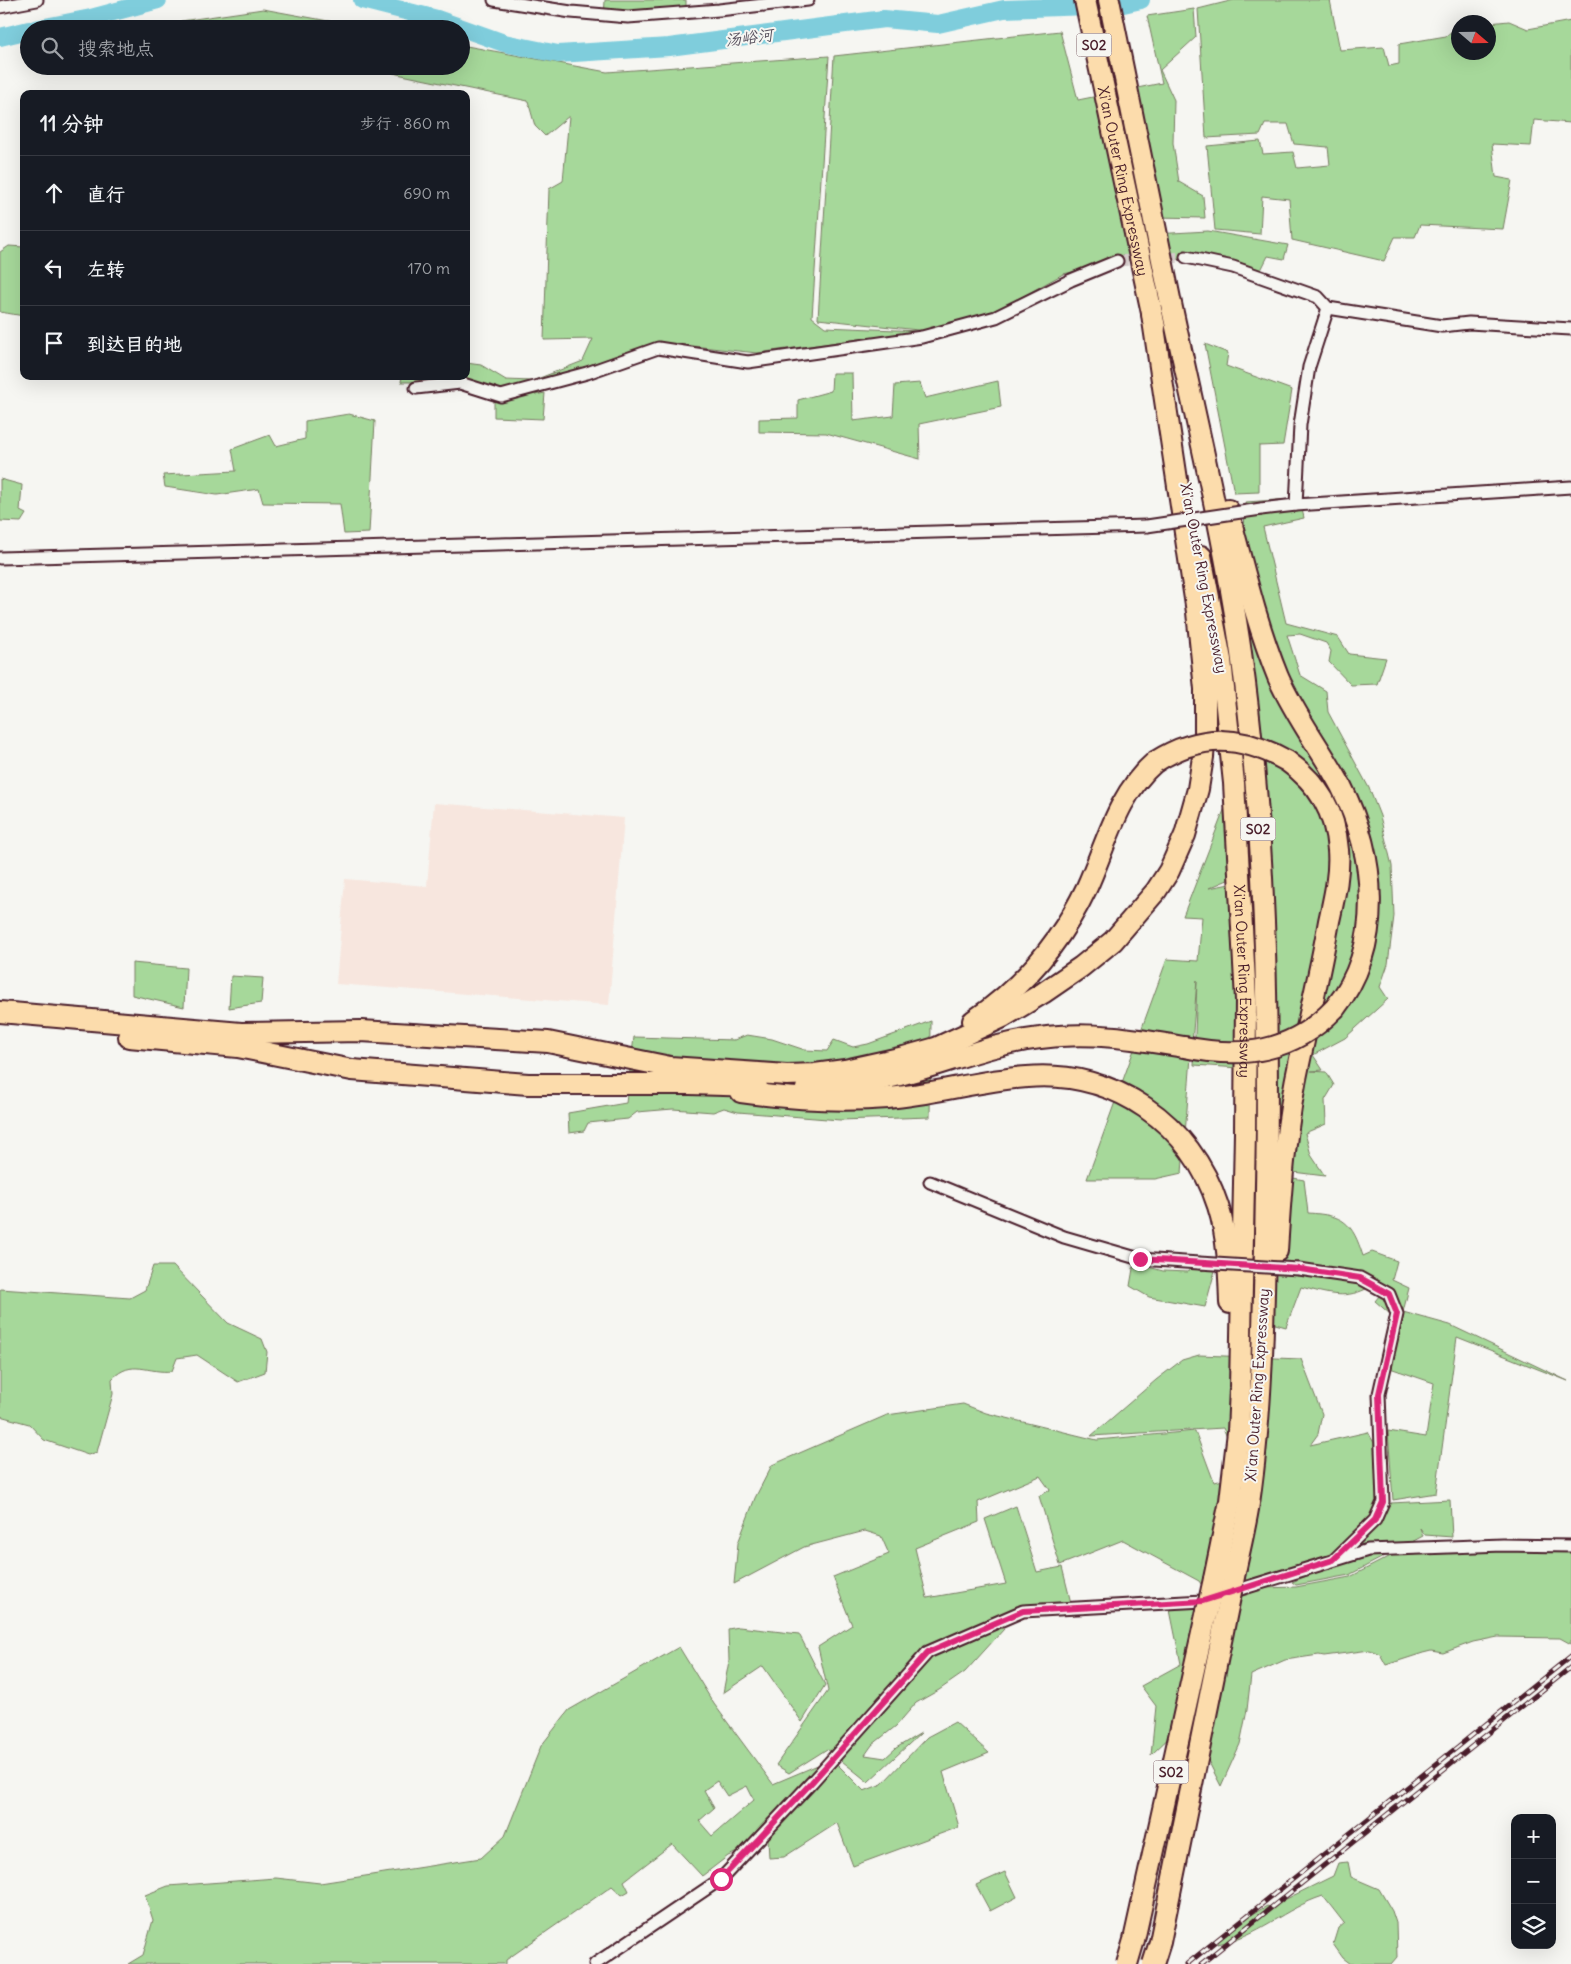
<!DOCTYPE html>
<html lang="zh">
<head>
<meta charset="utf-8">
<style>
  :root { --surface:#171b24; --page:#242831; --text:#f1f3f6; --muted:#9ea1a6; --line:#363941 }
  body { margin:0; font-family:Delius,"LXGW WenKai TC",sans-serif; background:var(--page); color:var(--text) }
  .controls { position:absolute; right:15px; bottom:15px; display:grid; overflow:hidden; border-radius:10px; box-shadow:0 5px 20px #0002 }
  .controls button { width:45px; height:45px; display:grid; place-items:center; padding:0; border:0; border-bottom:1px solid var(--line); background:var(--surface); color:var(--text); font:25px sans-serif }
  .compass { position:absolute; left:1451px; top:15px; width:45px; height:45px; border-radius:50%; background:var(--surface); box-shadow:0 5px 20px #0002; rotate:110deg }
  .stop { position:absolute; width:15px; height:15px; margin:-11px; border:4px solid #db2777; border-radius:50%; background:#fff }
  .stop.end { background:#db2777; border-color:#fff; box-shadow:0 1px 5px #0008 }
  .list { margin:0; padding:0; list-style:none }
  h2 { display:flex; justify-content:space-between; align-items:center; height:65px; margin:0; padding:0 20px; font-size:21px }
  h2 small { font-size:16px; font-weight:400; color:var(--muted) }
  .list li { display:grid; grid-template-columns:32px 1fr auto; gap:15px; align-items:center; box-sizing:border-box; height:75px; padding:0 20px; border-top:1px solid var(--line) }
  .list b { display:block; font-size:19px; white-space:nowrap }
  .list em { font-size:16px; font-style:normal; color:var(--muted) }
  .icon { flex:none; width:28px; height:28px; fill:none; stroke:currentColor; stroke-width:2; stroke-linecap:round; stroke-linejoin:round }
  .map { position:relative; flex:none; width:1571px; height:1964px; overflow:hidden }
  .search { position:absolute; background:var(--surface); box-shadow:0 5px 20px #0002; left:20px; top:20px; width:450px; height:55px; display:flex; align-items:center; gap:12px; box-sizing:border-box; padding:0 18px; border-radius:28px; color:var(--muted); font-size:19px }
  .panel { position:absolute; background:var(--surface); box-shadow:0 5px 20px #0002; left:20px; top:90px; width:450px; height:290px; border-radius:10px }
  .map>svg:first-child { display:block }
</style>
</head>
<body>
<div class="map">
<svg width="1571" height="1964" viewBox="0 0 1571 1964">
  <rect width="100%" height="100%" fill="#f6f6f2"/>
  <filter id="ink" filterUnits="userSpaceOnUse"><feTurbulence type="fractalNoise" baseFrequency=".02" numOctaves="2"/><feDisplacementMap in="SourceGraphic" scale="10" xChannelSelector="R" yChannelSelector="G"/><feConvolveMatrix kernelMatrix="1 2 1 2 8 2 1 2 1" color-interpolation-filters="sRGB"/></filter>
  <g filter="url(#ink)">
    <!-- built -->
    <path fill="#f7e6de" d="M434,803L624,818L609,1005L336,984L345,879L427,886Z"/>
    <!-- green -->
    <g fill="#a6d89a" stroke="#787c62" fill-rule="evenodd">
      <path d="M605,0H686V19L604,20Z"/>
      <path d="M1234,0H1330L1340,50L1384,47L1389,66L1399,64V44L1446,36L1458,26V52H1488L1489,23L1509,21L1528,29L1571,21V123L1534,120L1531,146L1492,144L1496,177L1512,180L1503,229L1420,225L1415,237H1395L1384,261L1292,240L1289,199L1262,196L1260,234L1215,230L1207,146L1260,141L1263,154L1293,152L1297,168L1330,165L1328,147L1294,144L1288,124H1265L1260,135L1206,138L1198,9Z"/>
      <path d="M263,9L372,29H183L181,21Z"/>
      <path d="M1194,9L1196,37L1160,70L1174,100L1173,143L1179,182L1203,196L1205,218L1156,217L1154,234L1208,231L1288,245L1284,259L1268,256L1258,276L1215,259H1134L1063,274L993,313L927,331L818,319L834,56L1060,31L1078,100L1162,83L1147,16Z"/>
      <path d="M461,45L607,72L829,56L812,317L825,327L920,331L757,353L656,342L535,395L545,393L543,419L494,417V395L470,382H401L402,376H466V363L481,365L506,380L532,381L583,361L593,339L544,340L549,189L563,181L569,116L545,136L535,126L528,101L397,74L370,66H461Z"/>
      <path d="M9,246L24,247V316L0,312V252Z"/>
      <path d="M1205,344L1228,353L1226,366L1292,390L1283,445L1259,446V492L1234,493Z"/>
      <path d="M832,373H852L853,421L893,416L895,385L920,383L925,398L998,381L1001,407L919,424L920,459L826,433L759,432V419L798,418V400L831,391Z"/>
      <path d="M349,414L375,421L369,533L344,534L340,504L263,503L259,489L217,495L165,487L163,475L236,471L232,449L270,435L276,446L305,439V421Z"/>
      <path d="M0,479L22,485L20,511L26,514L21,522L0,521Z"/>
      <path d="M1292,499L1300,500L1304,518L1263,527L1286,623L1338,637L1349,654L1386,658L1377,684L1351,685L1329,662L1331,651L1326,643L1300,634L1287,635L1300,675L1326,691L1328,712L1369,788L1380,816L1392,866L1394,916L1388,964L1380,987L1388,999L1345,1038L1313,1055L1323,1070L1311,1071L1326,1072L1334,1085L1325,1100L1326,1124L1305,1133L1311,1155L1325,1176L1245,1166L1254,1069L1194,1065L1197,980L1182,1173L1155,1179H1087L1167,959L1198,961L1202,917L1183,916L1231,792L1230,879L1209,888L1235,883L1245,502Z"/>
      <path d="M132,963L186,968L184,1007L132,995Z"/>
      <path d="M231,976L263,978L261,1003L229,1008Z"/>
      <path d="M931,1021L930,1117L840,1120L738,1112L724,1108L713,1112L673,1109L637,1112L628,1119L588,1123L584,1131L569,1133L568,1113L626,1103L634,1037L734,1040L747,1035L772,1039L805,1050L827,1051L834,1040L853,1047L868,1044Z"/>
      <path d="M1288,1177L1304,1180L1308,1213C1344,1215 1352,1222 1363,1256L1372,1252L1397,1261L1392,1280L1409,1288L1403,1312L1450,1325L1568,1381L1457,1337L1436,1493L1393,1500L1388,1431L1426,1437L1434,1383L1390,1368L1404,1314L1397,1320L1375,1301L1380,1295L1366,1289C1343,1300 1325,1293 1301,1287L1286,1327L1225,1310L1237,1270L1264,1276Z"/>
      <path d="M1193,1262L1203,1271L1207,1263L1216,1267L1205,1307L1149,1297L1130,1286L1134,1263L1163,1271L1188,1272Z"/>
      <path d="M153,1266H173L228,1323L262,1339L267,1352L265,1372L238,1382L197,1355L177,1358L172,1371C148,1374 132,1358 112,1379L113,1394L97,1452L88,1455L44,1440L29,1424L0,1416V1289L130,1298L145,1290Z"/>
      <path d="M1199,1355L1301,1359L1322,1414L1318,1434L1310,1445L1368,1432L1374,1443L1375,1467L1380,1483L1379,1512L1342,1556L1263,1588L1296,1587L1350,1577L1418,1542L1524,1549L1571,1545V1644L1560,1638L1498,1637L1473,1642L1443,1653L1431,1651L1423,1653L1386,1665L1380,1654L1370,1650L1324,1656L1319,1655L1285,1660L1251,1675L1247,1710L1240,1744L1221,1786L1193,1731L1178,1729L1151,1755L1156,1706L1141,1686L1181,1664L1169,1605L1211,1599L1199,1581L1123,1540L1060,1565L1039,1496L1050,1490L1040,1476L978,1502L979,1522L915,1548L927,1598L1006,1584L985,1519L1016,1506L1037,1572L1062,1567L1074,1615H1005L989,1621L1004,1629L965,1672L939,1690L916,1703L896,1726L872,1745L865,1755L885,1758L896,1748L921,1733L868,1782L827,1749L789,1773L776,1765L828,1691L818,1647L852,1625L833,1577L889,1554L881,1536L865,1531L804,1547L734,1584L738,1543L755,1498L772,1465L887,1415L963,1404L986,1413L1097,1440L1195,1431L1214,1482L1244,1476L1223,1428L1091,1436L1156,1380L1182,1360Z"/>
      <path d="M1450,1500L1452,1537L1425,1535L1420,1528L1423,1536L1349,1575L1296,1585L1292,1582L1346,1560L1391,1503Z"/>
      <path d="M739,1627L799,1634L825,1685L802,1722L763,1666L723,1693L729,1661L728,1629Z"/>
      <path d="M679,1647L714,1704L773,1784L832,1759L864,1791L882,1784L927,1737L955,1722L989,1753L943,1772L959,1827L853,1866L837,1823L784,1857L769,1858L768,1839L728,1856L702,1876L672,1844L624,1881L629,1891L622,1895L612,1886L506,1960V1964H128L143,1955L153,1920L145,1895L168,1886L276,1878L320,1883L481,1858L505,1836L541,1746L569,1710ZM717,1781L727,1796L747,1786L754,1800L712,1836L699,1821L714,1808L704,1790Z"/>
      <path d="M1348,1862L1351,1877L1379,1889L1392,1911L1396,1923L1397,1957L1391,1964H1351L1343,1958L1333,1944L1338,1928L1344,1923L1323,1896C1285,1908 1258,1937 1217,1944L1228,1928L1267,1906L1270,1907L1333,1876L1338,1863Z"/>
      <path d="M1005,1872L1017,1897L990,1911L976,1885Z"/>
    </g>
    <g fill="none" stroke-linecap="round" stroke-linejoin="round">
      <!-- river -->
      <g stroke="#7fcddc" stroke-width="18">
        <path d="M362,0L437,19L504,43L558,54L669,47L884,19L938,24L1004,9L1119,5L1141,0"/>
        <path d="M35,29L91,18L158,0"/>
        <path d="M0,37L29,30"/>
      </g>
      <!-- street-tunnel -->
      <path stroke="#d4cbca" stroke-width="11" stroke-dasharray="11 5.5" stroke-linecap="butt" d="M1117,261L1186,257"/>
      <!-- street casing -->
      <g stroke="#4a1f2b" stroke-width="15">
        <g id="street">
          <path d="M494,0L571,12L628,17L719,10L808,0"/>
          <path d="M0,7L37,0"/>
          <path d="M1186,257L1233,267L1318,297L1328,308L1442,326L1469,323L1571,329"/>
          <path d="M416,388L460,383L501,396L587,373L658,348L748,362L922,337L996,317L1071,280L1117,261"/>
          <path d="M1296,505L1300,425L1309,367L1328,308"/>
          <path d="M1261,509L1296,505L1571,487"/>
          <path d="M0,558L1147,526"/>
          <path d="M930,1182L1064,1237L1140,1259L1199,1263"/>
          <path d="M1299,1269L1360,1278L1389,1294L1397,1314L1379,1394L1383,1502L1375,1520L1335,1559"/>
          <path d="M1228,1593L1368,1550L1503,1545L1571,1546"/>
          <path d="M595,1964L721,1879L812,1782L928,1652L1023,1611L1203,1601L1212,1598"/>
        </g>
      </g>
      <!-- highway casing -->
      <g stroke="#4a1f2b" stroke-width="24">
        <g id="highway">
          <path id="s1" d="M1085,0L1155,327"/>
          <path d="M1109,0C1130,100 1149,200 1170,299C1195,417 1224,534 1241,653C1266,831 1269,1012 1266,1190C1264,1293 1264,1401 1249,1503C1245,1529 1238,1556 1233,1582"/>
          <path d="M1228,510C1243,566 1256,623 1278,677C1295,716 1321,749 1341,786C1376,855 1385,945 1335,1008"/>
          <path id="s2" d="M1201,556L1221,660L1234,783L1246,1000L1245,1132L1240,1388L1238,1432L1230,1501L1214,1579"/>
          <path d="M0,1012L241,1033L361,1031L548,1042L670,1067L787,1075L815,1074L845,1070L904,1057L936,1048L1003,1017L1043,993L1081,967L1113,941L1156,891L1169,871L1185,835L1198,789L1203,757L1205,733V689L1197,612L1152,314"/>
          <path d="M973,1021C1023,987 1061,942 1087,887C1107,843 1117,795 1155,762"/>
          <path d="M129,1037L238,1047L352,1070L528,1084H690L757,1086"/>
          <path d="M806,1088C841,1087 877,1082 911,1072C954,1060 996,1043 1040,1038C1089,1031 1136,1039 1184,1047"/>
          <path d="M741,1092C791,1099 838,1102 888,1098C935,1094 980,1080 1027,1077C1114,1070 1191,1122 1218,1206C1228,1237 1229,1271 1230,1303"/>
          <path d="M1277,1251C1281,1186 1286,1122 1300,1059C1310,1013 1321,967 1329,921C1334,898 1340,874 1338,850C1335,811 1319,784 1287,761"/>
        </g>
      </g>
      <!-- street -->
      <use href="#street" stroke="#f6f6f2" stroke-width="11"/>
      <!-- highway -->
      <use href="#highway" stroke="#fcdcac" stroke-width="20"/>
      <!-- rail casing -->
      <g stroke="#4a1f2b" stroke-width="5">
        <g id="rail">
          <path d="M1187,1964L1571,1656"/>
          <path d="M1201,1964L1571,1667"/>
        </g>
      </g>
      <!-- rail -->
      <use href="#rail" stroke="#f6f6f2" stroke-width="3" stroke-dasharray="9" stroke-linecap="butt"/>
      <!-- street-bridge casing -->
      <g stroke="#4a1f2b" stroke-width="15" stroke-linecap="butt">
        <g id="street-bridge">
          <path d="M1147,526L1261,509"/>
          <path d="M1199,1263L1299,1269"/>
        </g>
      </g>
      <!-- highway-bridge casing -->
      <g stroke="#4a1f2b" stroke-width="24" stroke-linecap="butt">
        <g id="highway-bridge">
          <path d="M1155,762C1201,733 1241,735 1287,761"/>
          <path d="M1184,1047C1243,1059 1292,1053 1335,1008"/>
          <path d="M1127,1964L1134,1940L1214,1579"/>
          <path d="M1153,1964L1160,1942L1233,1582"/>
        </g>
      </g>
      <!-- street-bridge -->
      <use href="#street-bridge" stroke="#f6f6f2" stroke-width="11"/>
      <!-- highway-bridge -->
      <use href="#highway-bridge" stroke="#fcdcac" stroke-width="20"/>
    </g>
  </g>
  <g fill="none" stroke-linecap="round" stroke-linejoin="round" filter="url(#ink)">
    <!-- route -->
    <path stroke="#db2777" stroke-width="6" d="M721,1879L812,1782L928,1652L1023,1611L1203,1601L1333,1560L1375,1520L1383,1502L1379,1394L1397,1314L1389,1294L1360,1278L1300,1269L1140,1259"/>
  </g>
  <g text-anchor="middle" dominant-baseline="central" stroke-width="4" stroke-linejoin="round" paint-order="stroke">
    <!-- shield labels -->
    <g fill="#f6f6f2" stroke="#7e6067" stroke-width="1">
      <rect x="1076.5" y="33.5" width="35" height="23" rx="4"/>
      <rect x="1240.5" y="817.5" width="35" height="23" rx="4"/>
      <rect x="1153.5" y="1760.5" width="35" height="23" rx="4"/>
    </g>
    <g font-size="14" font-weight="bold" fill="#4a1f2b">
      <text x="1094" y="45">S02</text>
      <text x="1258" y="829">S02</text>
      <text x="1171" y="1772">S02</text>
    </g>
    <!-- street labels -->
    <g font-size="15" fill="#4a1f2b" stroke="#f6f6f2">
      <text stroke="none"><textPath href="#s1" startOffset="185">Xi'an Outer Ring Expressway</textPath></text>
      <text transform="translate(1204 578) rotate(79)">Xi'an Outer Ring Expressway</text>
      <text stroke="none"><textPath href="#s2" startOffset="428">Xi'an Outer Ring Expressway</textPath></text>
      <text transform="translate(1257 1385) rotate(-86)">Xi'an Outer Ring Expressway</text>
    </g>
    <!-- water labels -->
    <g font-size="16" font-style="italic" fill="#5a5360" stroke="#f6f6f2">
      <text transform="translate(749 37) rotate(-7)">汤峪河</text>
    </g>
  </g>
</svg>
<div class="controls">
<button>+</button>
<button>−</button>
<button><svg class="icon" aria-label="layers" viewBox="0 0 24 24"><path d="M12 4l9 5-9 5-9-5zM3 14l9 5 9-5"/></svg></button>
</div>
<svg class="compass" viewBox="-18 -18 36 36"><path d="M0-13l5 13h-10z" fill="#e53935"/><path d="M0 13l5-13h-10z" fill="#9ea1a6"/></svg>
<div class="stop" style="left:721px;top:1879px"></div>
<div class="stop end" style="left:1140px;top:1259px"></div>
<div class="search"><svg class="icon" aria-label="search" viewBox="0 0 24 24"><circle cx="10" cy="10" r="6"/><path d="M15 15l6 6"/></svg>搜索地点</div>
<section class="panel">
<h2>11 分钟<small>步行 · 860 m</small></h2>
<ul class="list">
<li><svg class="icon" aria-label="ahead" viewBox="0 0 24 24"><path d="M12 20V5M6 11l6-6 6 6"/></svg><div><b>直行</b></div><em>690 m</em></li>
<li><svg class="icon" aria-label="left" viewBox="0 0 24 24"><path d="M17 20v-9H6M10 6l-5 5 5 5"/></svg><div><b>左转</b></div><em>170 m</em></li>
<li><svg class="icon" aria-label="arrive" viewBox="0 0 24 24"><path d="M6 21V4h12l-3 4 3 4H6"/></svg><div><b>到达目的地</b></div></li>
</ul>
</section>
</div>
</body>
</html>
